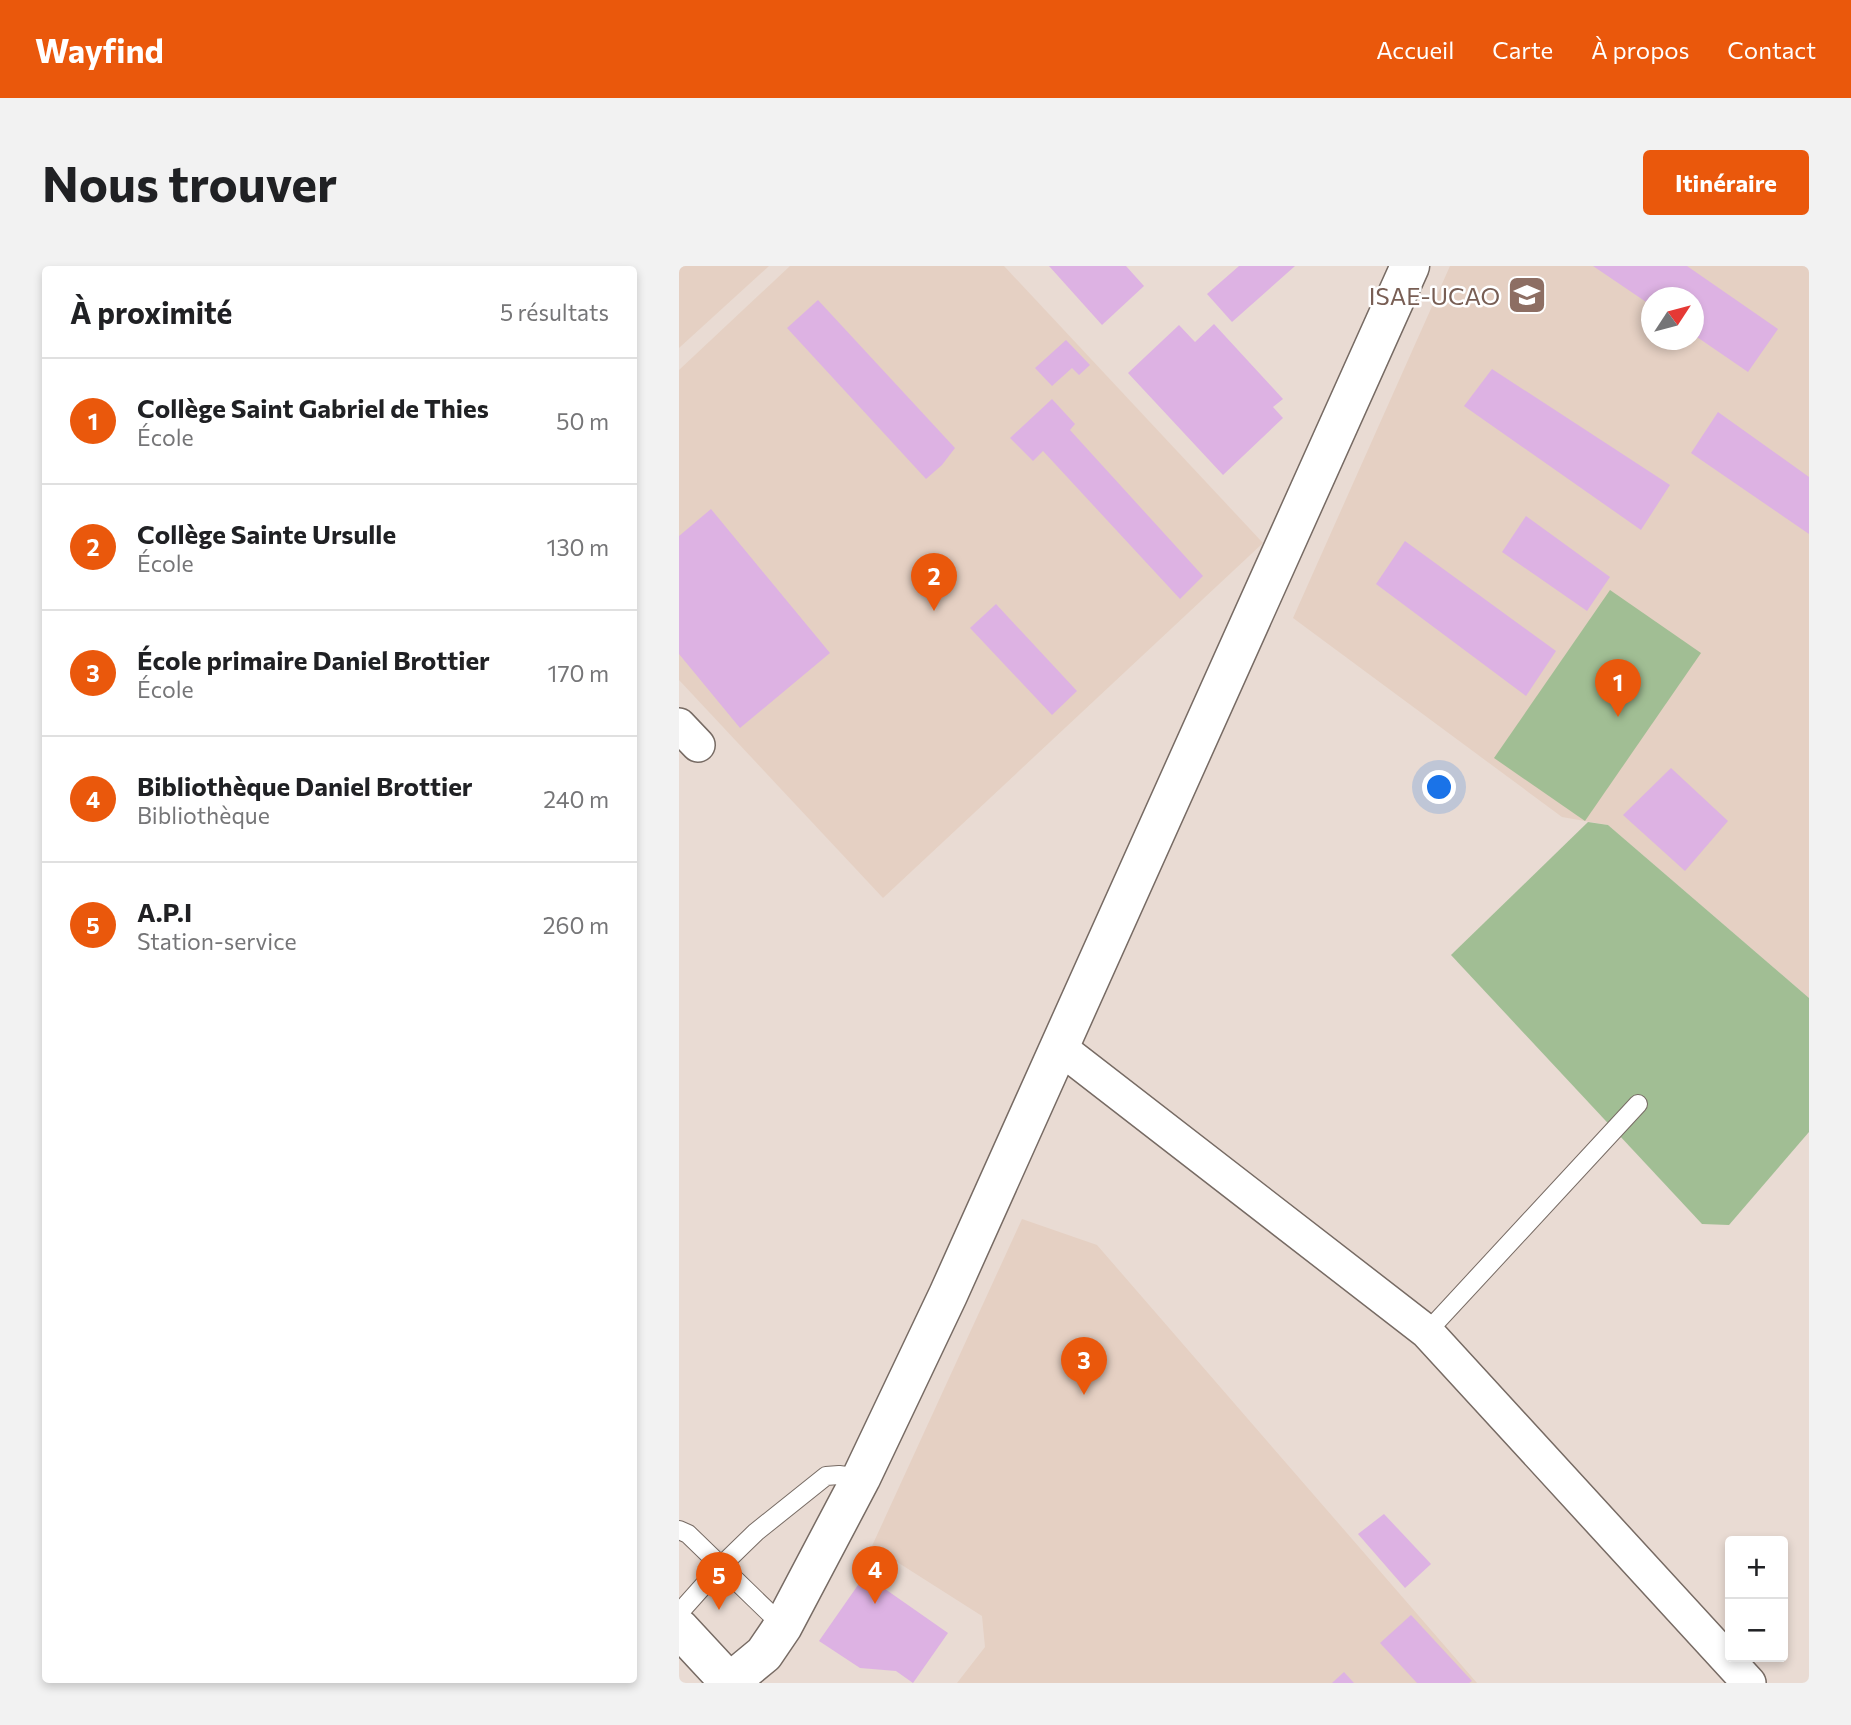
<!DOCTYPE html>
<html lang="fr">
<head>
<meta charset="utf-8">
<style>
  :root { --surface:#fff; --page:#f2f2f2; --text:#202124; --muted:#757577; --line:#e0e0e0; --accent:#ea580c }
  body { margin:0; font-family:Commissioner,sans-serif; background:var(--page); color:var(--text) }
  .controls { position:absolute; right:21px; bottom:21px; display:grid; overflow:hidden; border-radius:7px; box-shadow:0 4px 10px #0003 }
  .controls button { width:63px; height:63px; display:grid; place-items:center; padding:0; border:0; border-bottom:2px solid var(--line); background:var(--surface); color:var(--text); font:35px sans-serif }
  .compass { position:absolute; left:962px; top:21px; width:63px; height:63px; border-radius:50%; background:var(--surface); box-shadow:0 4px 10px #0003; rotate:54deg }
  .you { position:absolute; left:761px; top:522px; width:24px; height:24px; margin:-18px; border:5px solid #fff; border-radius:50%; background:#1a73e8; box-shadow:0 0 0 10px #1a73e833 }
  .badge { display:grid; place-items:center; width:46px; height:46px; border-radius:50%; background:var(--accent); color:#fff; font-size:23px; font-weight:700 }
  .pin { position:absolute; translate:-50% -58px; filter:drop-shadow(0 2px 4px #0008) }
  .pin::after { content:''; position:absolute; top:37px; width:24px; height:21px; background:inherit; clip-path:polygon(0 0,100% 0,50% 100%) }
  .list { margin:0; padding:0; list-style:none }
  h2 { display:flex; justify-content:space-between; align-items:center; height:91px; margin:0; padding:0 28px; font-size:30px }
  h2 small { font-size:23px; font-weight:400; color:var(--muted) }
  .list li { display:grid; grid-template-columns:46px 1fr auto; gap:21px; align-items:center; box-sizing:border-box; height:126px; padding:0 28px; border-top:2px solid var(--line) }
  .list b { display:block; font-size:26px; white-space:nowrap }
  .list p { margin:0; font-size:23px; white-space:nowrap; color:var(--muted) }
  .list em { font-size:23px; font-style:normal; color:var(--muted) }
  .map { position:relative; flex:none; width:1130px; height:1417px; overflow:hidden; border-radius:7px }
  header { display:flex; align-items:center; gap:42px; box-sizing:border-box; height:98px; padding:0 35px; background:var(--accent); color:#fff }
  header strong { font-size:33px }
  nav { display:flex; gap:38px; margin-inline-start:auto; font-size:24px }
  .intro { display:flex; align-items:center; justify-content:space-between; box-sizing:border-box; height:168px; padding:0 42px }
  h1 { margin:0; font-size:49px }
  .button { padding:18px 32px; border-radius:7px; background:var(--accent); color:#fff; font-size:24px; font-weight:700 }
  main { display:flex; gap:42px; padding:0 42px }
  aside { flex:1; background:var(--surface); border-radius:7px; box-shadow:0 4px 10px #0003 }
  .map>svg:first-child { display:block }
</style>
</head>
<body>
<header>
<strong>Wayfind</strong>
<nav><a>Accueil</a><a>Carte</a><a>À propos</a><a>Contact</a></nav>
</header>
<div class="intro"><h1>Nous trouver</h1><a class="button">Itinéraire</a></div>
<main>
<aside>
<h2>À proximité<small>5 résultats</small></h2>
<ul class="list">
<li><span class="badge">1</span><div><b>Collège Saint Gabriel de Thies</b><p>École</p></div><em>50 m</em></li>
<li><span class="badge">2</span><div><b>Collège Sainte Ursulle</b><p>École</p></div><em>130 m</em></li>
<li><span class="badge">3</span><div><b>École primaire Daniel Brottier</b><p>École</p></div><em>170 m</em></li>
<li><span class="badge">4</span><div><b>Bibliothèque Daniel Brottier</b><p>Bibliothèque</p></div><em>240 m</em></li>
<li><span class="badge">5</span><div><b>A.P.I</b><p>Station-service</p></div><em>260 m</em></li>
</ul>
</aside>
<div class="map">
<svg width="1130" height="1417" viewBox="0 0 1130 1417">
  <rect width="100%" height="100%" fill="#e9dbd3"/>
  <!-- built -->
  <g fill="#e5d0c3" fill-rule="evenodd">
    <path d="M0,0H90L0,82Z"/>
    <path d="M111,0H325L584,277L204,632L0,414V104Z"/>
    <path d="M771,0H1130V732L929,559L883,551L614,352ZM973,32H1015V74H973Z"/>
    <path d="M343,953L418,979L798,1417H278L306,1381L303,1350L193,1280Z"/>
  </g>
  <!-- green -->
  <g fill="#a1be94">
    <path d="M931,324L1022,387L906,555L815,492Z"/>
    <path d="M909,556L929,559L1130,732V866L1050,959L1023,958L772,689Z"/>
  </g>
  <!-- building -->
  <g fill="#ddb2e3">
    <path d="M370,0H447L465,20L423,59Z"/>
    <path d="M560,0H616L553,56L528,28Z"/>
    <path d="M914,0H1008L1099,63L1069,106L1015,69V32H973V40Z"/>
    <path d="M139,34L276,182L263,199L247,213L108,62Z"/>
    <path d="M535,58L604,133L594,141L604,152L544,209L449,107L500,59L516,76Z"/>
    <path d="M387,74L411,99L400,109L393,102L373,120L356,102Z"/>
    <path d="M813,103L991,219L962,264L785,140Z"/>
    <path d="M373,133L396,158L391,164L524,310L501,333L364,185L354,195L331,172Z"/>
    <path d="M1039,146L1130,211V268L1012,187Z"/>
    <path d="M32,243L151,387L61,462L0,388V270Z"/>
    <path d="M847,250L931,311L908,345L823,286Z"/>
    <path d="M726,275L877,385L847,430L697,318Z"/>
    <path d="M317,338L398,425L373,449L291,362Z"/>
    <path d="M992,502L1049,555L1006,605L944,549Z"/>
    <path d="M705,1248L752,1298L726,1322L679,1268Z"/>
    <path d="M186,1309L269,1367L234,1417L217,1405L181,1402L140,1375Z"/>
    <path d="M732,1349L793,1415L790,1417H738L701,1377Z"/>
    <path d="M665,1406L675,1417H653Z"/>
  </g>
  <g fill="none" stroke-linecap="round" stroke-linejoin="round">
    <!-- lane casing -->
    <g stroke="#776b64" stroke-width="20">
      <g id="lane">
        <path d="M748,1066L959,838"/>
        <path d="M0,1264L9,1268L104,1360"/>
        <path d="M0,1347L42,1300L77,1266L147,1210L160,1209L182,1212"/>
      </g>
    </g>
    <!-- street casing -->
    <g stroke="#776b64" stroke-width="36">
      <g id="street">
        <path d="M0,459L19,479"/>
        <path d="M380,781L748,1066L1070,1417"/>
      </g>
    </g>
    <!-- secondary casing -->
    <g stroke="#776b64" stroke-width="41">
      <g id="secondary">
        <path d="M0,1362L51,1417"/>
        <path d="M50,1417L85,1388L104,1360L182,1212L269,1029L731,0"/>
      </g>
    </g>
    <!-- lane -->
    <use href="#lane" stroke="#fff" stroke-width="18"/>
    <!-- street -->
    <use href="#street" stroke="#fff" stroke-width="33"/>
    <!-- secondary -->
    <use href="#secondary" stroke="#fff" stroke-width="38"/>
  </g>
  <!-- icons -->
  <defs>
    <g id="university-square" transform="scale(2.0125)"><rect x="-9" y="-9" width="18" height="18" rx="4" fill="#8d6e63" stroke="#fff"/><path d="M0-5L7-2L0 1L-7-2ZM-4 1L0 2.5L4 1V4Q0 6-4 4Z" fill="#fff"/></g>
  </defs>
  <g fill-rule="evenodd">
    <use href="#university-square" x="848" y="29"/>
  </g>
  <g text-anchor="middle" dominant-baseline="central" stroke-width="5" stroke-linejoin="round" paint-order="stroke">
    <!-- education labels -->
    <g font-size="24" fill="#785e54" stroke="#fff" text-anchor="end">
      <text x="821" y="29">ISAE-UCAO</text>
    </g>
  </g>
</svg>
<div class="controls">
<button>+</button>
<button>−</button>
</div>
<svg class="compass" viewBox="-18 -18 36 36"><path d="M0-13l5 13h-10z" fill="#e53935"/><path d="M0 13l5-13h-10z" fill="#757577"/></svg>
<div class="you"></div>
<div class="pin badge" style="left:939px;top:451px">1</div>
<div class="pin badge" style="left:255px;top:345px">2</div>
<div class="pin badge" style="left:405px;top:1129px">3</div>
<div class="pin badge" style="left:196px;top:1338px">4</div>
<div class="pin badge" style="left:40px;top:1344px">5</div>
</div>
</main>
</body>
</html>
